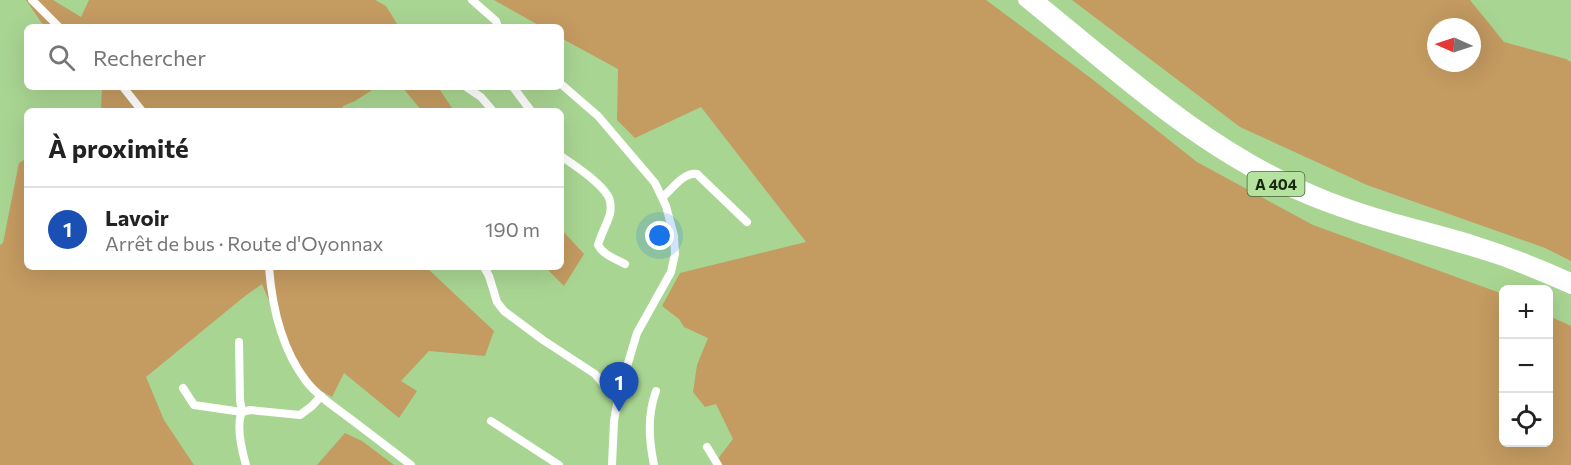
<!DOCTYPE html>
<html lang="fr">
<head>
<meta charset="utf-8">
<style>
  :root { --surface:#fff; --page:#f2f2f2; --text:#222; --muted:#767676; --line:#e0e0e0; --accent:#9242b1 }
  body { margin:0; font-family:Commissioner,sans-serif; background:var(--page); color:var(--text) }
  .controls { position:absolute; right:18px; bottom:18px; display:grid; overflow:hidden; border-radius:9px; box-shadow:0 6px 24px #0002 }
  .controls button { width:54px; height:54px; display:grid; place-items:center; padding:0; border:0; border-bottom:2px solid var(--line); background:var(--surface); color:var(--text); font:30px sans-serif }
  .compass { position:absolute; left:1427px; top:18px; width:54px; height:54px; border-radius:50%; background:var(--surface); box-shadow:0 6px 24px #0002; rotate:273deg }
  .you { position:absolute; left:660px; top:236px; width:21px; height:21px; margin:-15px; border:4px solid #fff; border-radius:50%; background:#1a73e8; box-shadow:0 0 0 9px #1a73e833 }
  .badge { display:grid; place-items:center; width:39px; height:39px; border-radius:50%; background:var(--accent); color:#fff; font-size:20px; font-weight:700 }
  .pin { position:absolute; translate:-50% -50px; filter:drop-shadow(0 2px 3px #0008) }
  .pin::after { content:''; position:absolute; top:32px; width:21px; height:18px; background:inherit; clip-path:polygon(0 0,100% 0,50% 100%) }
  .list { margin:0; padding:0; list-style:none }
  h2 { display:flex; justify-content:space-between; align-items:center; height:78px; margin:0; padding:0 24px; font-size:26px }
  h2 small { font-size:20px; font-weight:400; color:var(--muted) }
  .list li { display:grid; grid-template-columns:39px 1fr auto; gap:18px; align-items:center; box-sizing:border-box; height:84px; padding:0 24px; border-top:2px solid var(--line) }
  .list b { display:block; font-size:22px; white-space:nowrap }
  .list p { margin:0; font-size:20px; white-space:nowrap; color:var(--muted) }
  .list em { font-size:20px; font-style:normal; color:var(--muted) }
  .icon { flex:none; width:33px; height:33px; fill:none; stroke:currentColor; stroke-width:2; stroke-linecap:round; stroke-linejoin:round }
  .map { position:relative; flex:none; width:1571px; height:465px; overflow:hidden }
  .search { position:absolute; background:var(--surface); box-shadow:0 6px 24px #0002; left:24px; top:24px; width:540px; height:66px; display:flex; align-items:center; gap:15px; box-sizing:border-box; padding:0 21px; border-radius:9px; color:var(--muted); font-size:22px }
  .panel { position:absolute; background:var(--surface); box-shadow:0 6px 24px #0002; left:24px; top:108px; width:540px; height:162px; border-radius:9px }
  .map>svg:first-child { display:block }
</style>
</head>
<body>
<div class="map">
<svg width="1571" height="465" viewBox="0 0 1571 465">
  <rect width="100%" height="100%" fill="#a9d592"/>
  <!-- green -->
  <g fill="#c49b61" fill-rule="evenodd">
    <path d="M26,0H53L81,17L89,0H375L386,6L399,27H46L41,22Z"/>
    <path d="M494,0H986L1092,79L1197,162L1313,225L1503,294L1504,442H1548L1549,316L1571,326V465H715L714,464L733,439L716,404L705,407L693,392L697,365L708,338L684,327L679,319L662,306L680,273L806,242L701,107L635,138L617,120L618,69L561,38V27H542Z"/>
    <path d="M1072,0H1470L1504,42L1566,59L1571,62V261L1545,248L1367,185L1240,127ZM1436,27H1472V63H1436Z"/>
    <path d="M102,87H377L355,101L343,106L341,111H101Z"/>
    <path d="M402,87H438L454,111H422Z"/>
    <path d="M27,158V267H426L494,331L485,356L429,351L401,381L417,391L399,418L344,373L332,397L302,380L262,284L245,296L146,377L164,420L194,465H0V245L3,243L19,163Z"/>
    <path d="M561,229L584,254L564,286L545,267H561Z"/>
    <path d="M345,433L362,441L394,465H317Z"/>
  </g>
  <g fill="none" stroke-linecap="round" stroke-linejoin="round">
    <!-- minor -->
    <g stroke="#fff" stroke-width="8">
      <path d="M32,0L59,27"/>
      <path d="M472,0L496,21L498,27"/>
      <path d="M561,84L598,116L655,183L666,206L674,236L675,254L671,272L637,333L619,393L614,421L612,465"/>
      <path d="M123,87L142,111"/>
      <path d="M466,87L481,97L493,111"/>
      <path d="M513,87L531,111"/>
      <path d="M561,156C575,166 599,181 608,196C611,201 611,208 610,214C607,224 601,234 598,245C603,255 616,259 625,264"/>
      <path d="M663,197C673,188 684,172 697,174L747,222"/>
      <path d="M269,267C272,307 281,348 306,381C317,395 333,406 348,417C369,433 390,449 411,465"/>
      <path d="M484,267L489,276L497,302L504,311L543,340L595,374L605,386L611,391L619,393"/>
      <path d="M183,388L194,405L242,412L240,400L239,342"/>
      <path d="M491,421L559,465"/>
      <path d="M707,447L718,465"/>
      <path d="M246,465C242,451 236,425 242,412L250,410L300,415L312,406L321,396"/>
      <path d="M654,465C649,440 647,416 656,391"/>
    </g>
    <!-- highway -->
    <g stroke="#fff" stroke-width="12">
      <path d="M1024,0C1109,69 1192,147 1293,192C1359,222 1431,236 1500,259C1524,268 1548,278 1571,288"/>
      <path d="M1038,0C1127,72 1211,149 1317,193C1366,214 1418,225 1469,240C1504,251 1538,264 1571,279"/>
    </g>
  </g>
  <g text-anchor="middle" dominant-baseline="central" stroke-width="6" stroke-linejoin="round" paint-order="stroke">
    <!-- shield labels -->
    <rect fill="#b6e29f" stroke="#48603a" stroke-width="1.5" x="1247.5" y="172" width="57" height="24" rx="4.5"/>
    <g font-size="15" font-weight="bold" fill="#19290f">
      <text x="1276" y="184">A 404</text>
    </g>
  </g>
</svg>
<div class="controls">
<button>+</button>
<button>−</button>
<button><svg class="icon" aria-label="locate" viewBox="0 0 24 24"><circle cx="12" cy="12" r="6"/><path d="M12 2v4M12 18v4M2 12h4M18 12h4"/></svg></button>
</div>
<svg class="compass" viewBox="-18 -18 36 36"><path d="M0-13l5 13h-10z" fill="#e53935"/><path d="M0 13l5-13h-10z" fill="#767676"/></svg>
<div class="you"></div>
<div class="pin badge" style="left:619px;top:412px;background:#1a4fb4">1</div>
<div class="search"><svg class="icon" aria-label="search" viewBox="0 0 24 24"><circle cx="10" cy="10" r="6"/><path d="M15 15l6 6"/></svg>Rechercher</div>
<section class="panel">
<h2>À proximité<small></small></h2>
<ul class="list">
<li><span class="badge" style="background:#1a4fb4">1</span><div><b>Lavoir</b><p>Arrêt de bus · Route d'Oyonnax</p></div><em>190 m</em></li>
</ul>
</section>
</div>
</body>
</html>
